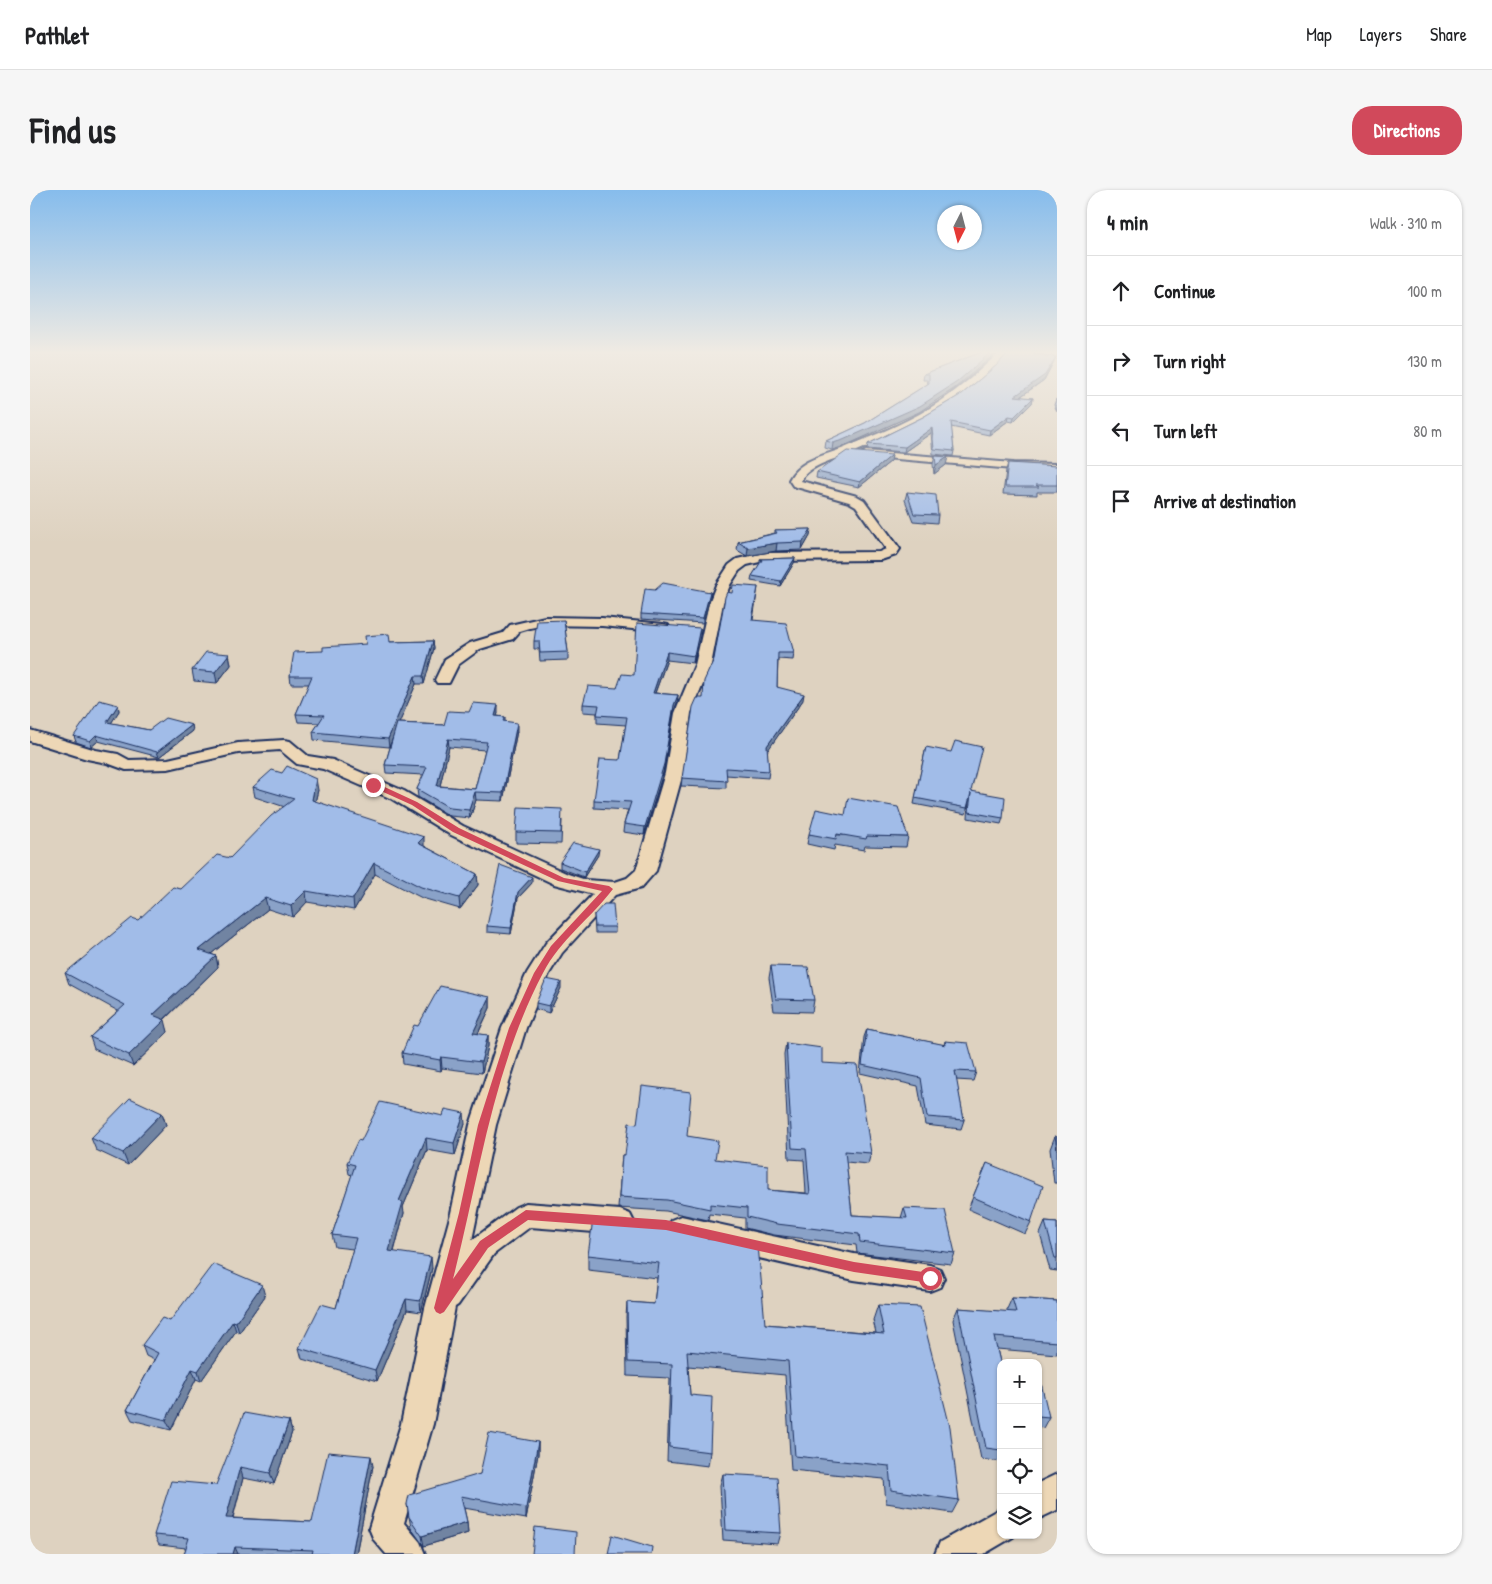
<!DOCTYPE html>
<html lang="en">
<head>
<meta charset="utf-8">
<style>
  :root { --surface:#fff; --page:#f6f6f6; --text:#202124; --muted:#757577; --line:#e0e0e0; --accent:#d1495b }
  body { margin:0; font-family:"Patrick Hand",sans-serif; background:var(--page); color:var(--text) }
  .controls { position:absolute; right:15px; bottom:15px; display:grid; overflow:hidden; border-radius:10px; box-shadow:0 1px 4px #0004 }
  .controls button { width:45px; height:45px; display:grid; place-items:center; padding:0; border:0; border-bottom:1px solid var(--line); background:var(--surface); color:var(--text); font:25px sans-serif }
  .compass { position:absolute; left:907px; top:15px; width:45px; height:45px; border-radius:50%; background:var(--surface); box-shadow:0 1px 4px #0004; rotate:186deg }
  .stop { position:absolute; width:15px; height:15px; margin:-11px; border:4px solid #d1495b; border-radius:50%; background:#fff }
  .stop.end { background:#d1495b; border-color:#fff; box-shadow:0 1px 5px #0008 }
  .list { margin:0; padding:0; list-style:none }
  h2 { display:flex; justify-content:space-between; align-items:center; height:65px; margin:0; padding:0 20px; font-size:21px }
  h2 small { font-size:16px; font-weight:400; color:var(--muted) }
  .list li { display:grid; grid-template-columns:32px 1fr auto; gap:15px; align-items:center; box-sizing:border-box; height:70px; padding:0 20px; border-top:1px solid var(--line) }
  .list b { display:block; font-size:19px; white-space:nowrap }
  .list em { font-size:16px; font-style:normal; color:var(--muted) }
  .icon { flex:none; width:28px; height:28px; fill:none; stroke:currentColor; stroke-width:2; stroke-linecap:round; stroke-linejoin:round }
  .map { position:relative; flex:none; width:1027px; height:1364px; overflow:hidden; border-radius:20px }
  header { display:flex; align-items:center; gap:30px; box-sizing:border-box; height:70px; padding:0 25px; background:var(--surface); border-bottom:1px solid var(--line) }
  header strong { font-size:24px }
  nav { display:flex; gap:28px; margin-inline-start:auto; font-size:18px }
  .intro { display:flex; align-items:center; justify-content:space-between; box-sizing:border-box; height:120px; padding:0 30px }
  h1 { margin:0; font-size:35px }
  .button { padding:12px 22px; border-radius:20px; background:var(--accent); color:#fff; font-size:18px; font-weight:700 }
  main { display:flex; gap:30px; padding:0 30px }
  aside { flex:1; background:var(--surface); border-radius:20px; box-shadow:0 1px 4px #0004 }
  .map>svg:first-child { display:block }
</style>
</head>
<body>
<header>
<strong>Pathlet</strong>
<nav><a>Map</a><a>Layers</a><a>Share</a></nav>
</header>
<div class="intro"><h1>Find us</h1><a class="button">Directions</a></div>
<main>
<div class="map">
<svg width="1027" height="1364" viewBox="0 0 1027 1364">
  <rect width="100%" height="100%" fill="#ded2c0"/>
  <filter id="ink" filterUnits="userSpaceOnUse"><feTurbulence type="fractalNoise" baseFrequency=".02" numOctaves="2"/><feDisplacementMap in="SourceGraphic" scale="10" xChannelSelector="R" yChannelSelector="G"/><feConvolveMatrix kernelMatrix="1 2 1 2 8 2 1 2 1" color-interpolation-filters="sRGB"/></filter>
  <g filter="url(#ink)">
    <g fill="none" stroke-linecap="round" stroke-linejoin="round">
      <!-- minor casing -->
      <g stroke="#1b2f5e" stroke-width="4">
        <g id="minor">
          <path d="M970,162H980C939,209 883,237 827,261C812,268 777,274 771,291L827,306L834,310L870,359L866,365L851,370L734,371L717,375L709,381L700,395L693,413L681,475L661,523L653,583L626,681L611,698L585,705L532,763L519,784L496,838L466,935L442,1050L486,1017L496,1013L590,1020L600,1024L604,1032L600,1040L590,1044L500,1037L464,1064L428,1115L425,1117L403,1234L374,1333L390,1352L395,1364H356L344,1350L339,1338L371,1234L395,1118L421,1023L440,935L472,838L497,783L516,753L563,704L524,694L419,644L362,609L293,579L267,574L250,560L208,563L138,579L96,580L77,573L57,569L0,551V540L66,560L88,564L99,570L138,569L208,553L254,550L260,551L278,566L303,570L374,601L433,636L538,684L556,690L585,692L597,688L606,680L635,583L645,523L665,475L679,413L686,395L699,375L707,369L734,363L849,362L856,359L826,316L819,312L763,296L759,290C771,267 800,265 821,255C852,242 883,230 911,211C932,197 951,179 970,162Z"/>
          <path d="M836,261L983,273L1027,274V280L983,279L832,266L830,264Z"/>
          <path d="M515,427L572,428L633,434L638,435L640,438L638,441L633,442L572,436L515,435L500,438L490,441L483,449L450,459L428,475L419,493H407L405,490L415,469L440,453L473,443L480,435Z"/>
          <path d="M651,1026L824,1064L900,1075L910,1079L914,1088L910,1097L900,1101L824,1090L651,1050L641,1046L637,1038L641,1030Z"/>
          <path d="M1027,1284V1320L1008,1329V1293Z"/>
          <path d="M971,1318V1345H984L983,1347L954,1364H905L910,1352Z"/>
        </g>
      </g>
      <!-- minor -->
      <use href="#minor" fill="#edd7b6" fill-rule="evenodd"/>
    </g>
    <!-- wall -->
    <g fill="#8aa2c8" stroke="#1b2f5e" fill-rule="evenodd">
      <path d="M952,162L925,198L889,222L812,257L802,260L795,258L796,251L835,233L898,194L897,190H893L894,184Z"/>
      <path d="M979,162H1009L1007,164L1026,167L1024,171L1014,190L990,207L1003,208L1002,213L983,232L978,231L959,245L921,237L924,261L923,266L903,264L901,243L874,262L837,259L838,254L893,227L932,204L967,175Z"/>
      <path d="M1026,209H1027V221L1024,215Z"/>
      <path d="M862,265L861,271L829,297L786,288L787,282Z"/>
      <path d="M905,266L916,275L904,284L903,274Z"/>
      <path d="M978,273L1027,276V302H1007V305L973,304L976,280Z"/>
      <path d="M877,302L908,325L907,333L883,331L875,310Z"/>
      <path d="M781,339L780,346L772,360L746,361L717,366L707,360L708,352L745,343V340Z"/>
      <path d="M765,368L764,373L750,396L721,391L722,386L730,374V369Z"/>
      <path d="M728,397L723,430L764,463L763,470L748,469L747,497L773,510L737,561L739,581L738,588L696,585V598L651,596L652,588L673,508L702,403Z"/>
      <path d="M625,400L680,402V407L673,433L611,429V424Z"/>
      <path d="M534,430L538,462V470L510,471L509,459H504V451Z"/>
      <path d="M670,438V446L663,473L637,470L625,503L648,505L647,513L643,523L633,583L614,645L593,642L594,634L598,620L564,618V610L590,570L596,535L567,533V523L553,522V514L587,498L604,485Z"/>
      <path d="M403,451L404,458L394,494H386L369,533L414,535L468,523L467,526L475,527V532L487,541L473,611L446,610L440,628L420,626L388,607L387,599L394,585L356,583L355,575L363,547L359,557L284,550L283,542L289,533L268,532L266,524L279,494H261L260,486L293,461L360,452ZM419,557L455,560L445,599L410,596Z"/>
      <path d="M199,464L201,475L187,493L164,491L162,480Z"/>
      <path d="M88,515L89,521L81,533L119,540L162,535L163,541L129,567L68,551L61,557L46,552L44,546Z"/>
      <path d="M896,557L941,601L973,628L971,634L938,628L939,610L936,624L884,614Z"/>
      <path d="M223,597L288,600L285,612L394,656L447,684L448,695L430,719L392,708L345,684L324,720L277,712L263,727L238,719L181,764L186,766L188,777L134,830L138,842L103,876L64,859L60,847L88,821L39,794L35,783L151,699L200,668L255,617L225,607Z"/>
      <path d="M532,630L531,654L486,653V642Z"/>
      <path d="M779,644L878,647L876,657L835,656L834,660L805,655L804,660L777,654Z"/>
      <path d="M568,665L554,687L530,678V672Z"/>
      <path d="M502,693L488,708L481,744L457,742V736Z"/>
      <path d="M564,725L585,737V743H565Z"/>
      <path d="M741,776L784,810L782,822L744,821L739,788Z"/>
      <path d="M531,798L519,823L506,819V813Z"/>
      <path d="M460,807V818L448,844L458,845V856L452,883L412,878L411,881L373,874L372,863L388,836Z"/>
      <path d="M837,839L914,855L915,851L946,882L943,891L926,890L934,930L931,939L895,935L888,896L830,883L834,847Z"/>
      <path d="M756,853L792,873L841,963L838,974L816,972L822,1025L871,1028L874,1018L925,1063L921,1074L827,1063L826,1055L744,1045L715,1038V1028L679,1024L678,1030L636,1021L588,1018L592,965H595L657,946L685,969L738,1000L776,1003L774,970L759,969L754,864Z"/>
      <path d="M132,923L136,935L98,975L66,960L61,948Z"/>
      <path d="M435,934L425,965L397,960L373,1017L374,1023L364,1062L402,1078L391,1122L377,1120L347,1191L272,1169L269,1158L306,1118L323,1059L305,1057L302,1045L322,985L319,984L317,973L331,951Z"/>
      <path d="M1025,946L1027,947V993H1024L1020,959Z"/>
      <path d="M957,973L1001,1032L995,1044L938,1019Z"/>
      <path d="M1015,1032L1027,1033V1081L1020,1080L1010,1044Z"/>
      <path d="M677,1049L735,1134L846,1143L843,1130L848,1115L929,1310L922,1323L856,1313L854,1289L761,1280L755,1185L658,1176L660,1205L680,1262L678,1276L637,1271L640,1188L597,1186L596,1127L597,1112L624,1114L627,1088L558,1080V1065Z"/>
      <path d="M235,1106L209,1143L206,1141L171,1191L166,1189L141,1240L102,1230L97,1220L124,1170L116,1166L112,1155L140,1131Z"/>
      <path d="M982,1108L1027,1111V1164L967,1159L971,1176V1272L951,1269L923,1130L928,1118L977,1122V1119Z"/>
      <path d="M1008,1193L1019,1227L1013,1238L1008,1237Z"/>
      <path d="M259,1231L262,1242L244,1294L213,1288L203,1328L282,1332L343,1276L326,1364H154L156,1358L129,1355L124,1345L186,1295Z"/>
      <path d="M508,1252V1264L496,1329L434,1318L437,1332L438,1343L394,1356L381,1338L377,1314L450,1284Z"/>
      <path d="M693,1284L751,1343L748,1354L693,1350L690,1295Z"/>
    </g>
    <!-- shaded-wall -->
    <g fill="#7184a2" stroke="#1b2f5e">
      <path d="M961,162H967L925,198L889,222L812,257L802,260L803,253Z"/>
      <path d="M1026,167L1024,171L1014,190L984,211L985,206Z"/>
      <path d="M1003,208L1002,213L983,232L984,227Z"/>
      <path d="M979,226L978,231L959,245L960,240Z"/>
      <path d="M902,238L901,243L874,262L875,257Z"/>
      <path d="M862,265L861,271L829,297L830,292Z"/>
      <path d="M918,267L916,275L904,284L906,275Z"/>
      <path d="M781,339L780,346L772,360L773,352Z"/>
      <path d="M747,353L746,361L717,366L718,358Z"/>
      <path d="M765,368L764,373L750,396L751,391Z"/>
      <path d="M680,402V407L673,433V428Z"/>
      <path d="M670,438V446L663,473L664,466Z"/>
      <path d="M403,451L404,458L394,494L393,486Z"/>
      <path d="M637,462V470L622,511L623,503Z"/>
      <path d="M199,464L201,475L187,493L185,482Z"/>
      <path d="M385,486L386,494L359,557L358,549Z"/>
      <path d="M774,504L773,510L736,563L737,556Z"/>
      <path d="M648,505L647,513L643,523L633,583L614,645L615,637L644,515Z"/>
      <path d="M88,515L89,521L78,538L77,532Z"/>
      <path d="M468,515V523L465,534V526Z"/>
      <path d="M487,533V541L473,611V603Z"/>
      <path d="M162,535L163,541L129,567L127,562Z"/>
      <path d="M66,545L68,551L61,557L60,551Z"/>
      <path d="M418,549L419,557L408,604L407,596Z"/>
      <path d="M286,589L288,600L283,621L282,610Z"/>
      <path d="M445,602L446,610L440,628L439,620Z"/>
      <path d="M394,647V658L388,653Z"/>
      <path d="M569,659L568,665L554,687L555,682Z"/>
      <path d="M344,673L345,684L324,720L323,709Z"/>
      <path d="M447,684L448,695L430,719L429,708Z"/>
      <path d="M502,687V693L488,708L481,744V738L488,702Z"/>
      <path d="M276,701L277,712L263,727L261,716Z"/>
      <path d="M235,708L238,719L172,771L169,760Z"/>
      <path d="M186,766L188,777L126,837L123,825Z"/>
      <path d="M531,792V798L519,823V816Z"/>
      <path d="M460,807V818L443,854V843Z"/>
      <path d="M135,830L138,842L103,876L99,865Z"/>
      <path d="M458,845V856L452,883L451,872Z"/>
      <path d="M411,867L412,878L411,881L410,870Z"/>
      <path d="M132,923L136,935L98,975L93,963Z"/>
      <path d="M434,923L435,934L425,965L424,953Z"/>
      <path d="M396,948L397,960L373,1017L374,1023L361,1072L359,1061L369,1011Z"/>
      <path d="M401,1067L402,1078L391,1122L390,1111Z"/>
      <path d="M232,1095L235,1106L209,1143L206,1132Z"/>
      <path d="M376,1109L377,1120L347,1191L345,1180Z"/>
      <path d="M203,1131L206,1141L171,1191L168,1181Z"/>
      <path d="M162,1179L166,1189L141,1240L136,1230Z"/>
      <path d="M259,1231L262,1242L244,1294L240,1283Z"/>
      <path d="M508,1252V1264L496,1329V1318Z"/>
      <path d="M341,1266L343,1276L326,1364H322Z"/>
      <path d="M210,1277L213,1288L200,1338L196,1328Z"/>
      <path d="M437,1332L438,1343L394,1356L392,1346Z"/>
      <path d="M205,1357L208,1364H203Z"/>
    </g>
    <!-- building -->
    <g fill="#a1bce8" stroke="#1b2f5e" fill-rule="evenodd">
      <path d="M952,162H961L927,192L890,216L813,250L803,253L796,251L835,233L899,193V184H894Z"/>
      <path d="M979,162H1005L1004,164L1026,167L1015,185L985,206L1003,208L984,227L979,226L960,240L921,232L924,261L904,259L902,238L875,257L838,254L893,227L932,204L967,175Z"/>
      <path d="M817,261L862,265L830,292L787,282Z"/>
      <path d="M905,266L918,267L906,275Z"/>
      <path d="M978,273L1027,276V295H1006L1009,297H975Z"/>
      <path d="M877,302L906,305L908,325L884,324Z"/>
      <path d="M781,339L773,352L747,353L718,358L708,352L747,343L745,340Z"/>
      <path d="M765,368L751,391L722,386L732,370L730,369Z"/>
      <path d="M633,393L680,402L673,428L611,424L615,399L625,400Z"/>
      <path d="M703,395L728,397L722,430L756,433L764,463H748L747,497L774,504L737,556L739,581L696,578L697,591L652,588L663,517L667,508H673L674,491L684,469L695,407L697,402L702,403Z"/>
      <path d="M534,430L538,462L510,463L509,451H504L507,431Z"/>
      <path d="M607,433L670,438L664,466L637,462L623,503L648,505L644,515L634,574L615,637L594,634L601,612L564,610L570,569L590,570L597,527L567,525L569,515L553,514L558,496L587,498L592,484L604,485Z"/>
      <path d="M359,444L360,452L403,451L393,486H385L358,549L283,542L294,525L266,524L282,486H260L264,462L293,461V457L336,454L335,446Z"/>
      <path d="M176,462L199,464L185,482L162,480Z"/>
      <path d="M69,510L88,515L77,532L119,540L135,528L162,535L127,562L66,545L60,551L44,546Z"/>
      <path d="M443,513L468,515L465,526L475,527L473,531L487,533L473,603L445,602L439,620L420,618L387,599L397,577L355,575L367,533L414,535L418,521L439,522ZM418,549L457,552L445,599L407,596Z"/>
      <path d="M925,551L952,557L941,601L975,607L973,628L939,622L941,603L937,618L885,608L896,557L921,562Z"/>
      <path d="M257,576L286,589L282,610L394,647L388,653L447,684L429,708L391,697L344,673L323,709L276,701L261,716L235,708L169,760L186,766L123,825L135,830L99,865L60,847L95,815L35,783L102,728L108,730L143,697L151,699L187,665L200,668L241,626L264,609L223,597L242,580L252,583Z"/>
      <path d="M818,608L868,617L878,647L837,646L836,649L807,644L806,649L779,644L786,619L815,625Z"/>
      <path d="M488,617L532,619L531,643L486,642Z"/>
      <path d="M543,653L569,659L555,682L530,672Z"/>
      <path d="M470,675L502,687L488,702L481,738L457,736Z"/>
      <path d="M574,714H583L585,737H565L564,725Z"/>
      <path d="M741,776L778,777L784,810L746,809Z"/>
      <path d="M516,789L531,792L519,816L506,813Z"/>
      <path d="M410,796L460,807L443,843L458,845L451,872L411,867L410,870L372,863L384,835L388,836Z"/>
      <path d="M837,839L916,855L915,851L938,853L946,882L925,881L934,930L897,927L891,888L832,875Z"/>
      <path d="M756,853L792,858V873L827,875L841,963L815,961L822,1025L877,1028L874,1018L915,1020L925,1063L830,1052L829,1044L747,1034L717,1027V1018L680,1014V1019L637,1010L589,1007L592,965H595L599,933L607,934L612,896L661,902L657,946L688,951L685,969L738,975V1000L780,1004L776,959L762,958Z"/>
      <path d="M100,908L132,923L93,963L61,948Z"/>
      <path d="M350,912L413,926L415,919L434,923L424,953L396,948L369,1011L373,1012L359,1061L401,1067L390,1111L376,1109L345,1180L269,1158L291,1114L306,1118L326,1048L302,1045L325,975L317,973L328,950L331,951Z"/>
      <path d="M1025,946L1027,947V960Z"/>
      <path d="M957,973L1013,996L1001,1032L943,1007Z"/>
      <path d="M563,1029L637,1034L678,1044L677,1049L712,1051L728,1055L735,1134L854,1144L848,1115L890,1117L920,1237L929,1310L861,1300L859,1276L765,1266L758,1171L657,1161L660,1205L682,1207L680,1262L639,1257L642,1174L598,1172L597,1112L624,1114L629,1073L558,1065Z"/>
      <path d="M1015,1032L1027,1033V1068H1025Z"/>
      <path d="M183,1074L232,1095L206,1132L203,1131L168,1181L162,1179L136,1230L97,1220L128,1163L112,1155L132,1128L140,1131Z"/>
      <path d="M982,1108L1027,1111V1152L964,1147L971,1176V1260L956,1258L928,1118L986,1122Z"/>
      <path d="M1008,1193H1011L1019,1227L1008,1226Z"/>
      <path d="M214,1223L259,1231L240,1283L210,1277L196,1328L282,1332L298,1262L341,1266L322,1364H282L283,1360L205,1357L203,1364H154L159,1348L124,1345L141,1291L186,1295Z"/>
      <path d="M459,1243L508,1252L496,1318L431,1306L437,1332L392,1346L379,1327L377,1314L379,1305L450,1284Z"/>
      <path d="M693,1284L747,1287L751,1343L696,1340Z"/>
      <path d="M505,1337L546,1342L545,1364H502Z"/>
      <path d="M582,1345L622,1357L621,1364H578Z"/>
    </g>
  </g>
  <!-- sky -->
  <linearGradient id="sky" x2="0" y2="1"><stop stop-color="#86bcec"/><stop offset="0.46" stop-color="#f0ebe3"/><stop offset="1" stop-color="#f0ebe3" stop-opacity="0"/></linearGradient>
  <rect width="1027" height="353" fill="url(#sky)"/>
  <!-- route -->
  <path fill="#d1495b" d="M340,593H346L387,612L429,638L534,688L579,696L583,699C561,728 530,750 513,783C463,878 449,987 423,1089L450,1051L496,1020L636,1030L824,1072L900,1083L904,1084L905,1088L904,1091L900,1093L824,1082L636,1040L498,1030L458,1058L414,1122L410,1124L406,1122L404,1118L429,1023L448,935L479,838L504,783L521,756L572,701L528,691L423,642L382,615L340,596Z"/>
</svg>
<div class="controls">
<button>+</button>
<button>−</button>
<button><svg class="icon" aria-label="locate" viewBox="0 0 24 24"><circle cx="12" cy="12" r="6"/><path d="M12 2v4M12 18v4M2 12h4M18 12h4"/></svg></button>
<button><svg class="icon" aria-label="layers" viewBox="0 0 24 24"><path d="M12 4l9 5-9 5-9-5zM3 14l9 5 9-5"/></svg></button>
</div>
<svg class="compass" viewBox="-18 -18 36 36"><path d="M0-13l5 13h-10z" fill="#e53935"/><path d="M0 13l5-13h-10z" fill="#757577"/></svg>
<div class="stop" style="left:900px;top:1088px"></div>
<div class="stop end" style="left:343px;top:595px"></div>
</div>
<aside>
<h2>4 min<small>Walk · 310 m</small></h2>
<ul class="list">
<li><svg class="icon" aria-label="ahead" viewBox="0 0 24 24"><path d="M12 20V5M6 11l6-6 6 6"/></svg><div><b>Continue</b></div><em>100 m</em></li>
<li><svg class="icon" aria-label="right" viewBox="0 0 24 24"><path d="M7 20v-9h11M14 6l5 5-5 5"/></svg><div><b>Turn right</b></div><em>130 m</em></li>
<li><svg class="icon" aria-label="left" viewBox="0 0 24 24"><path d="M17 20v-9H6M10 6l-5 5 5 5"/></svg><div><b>Turn left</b></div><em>80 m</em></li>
<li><svg class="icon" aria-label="arrive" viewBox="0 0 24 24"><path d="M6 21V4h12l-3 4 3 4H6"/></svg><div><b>Arrive at destination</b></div></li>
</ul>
</aside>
</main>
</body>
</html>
